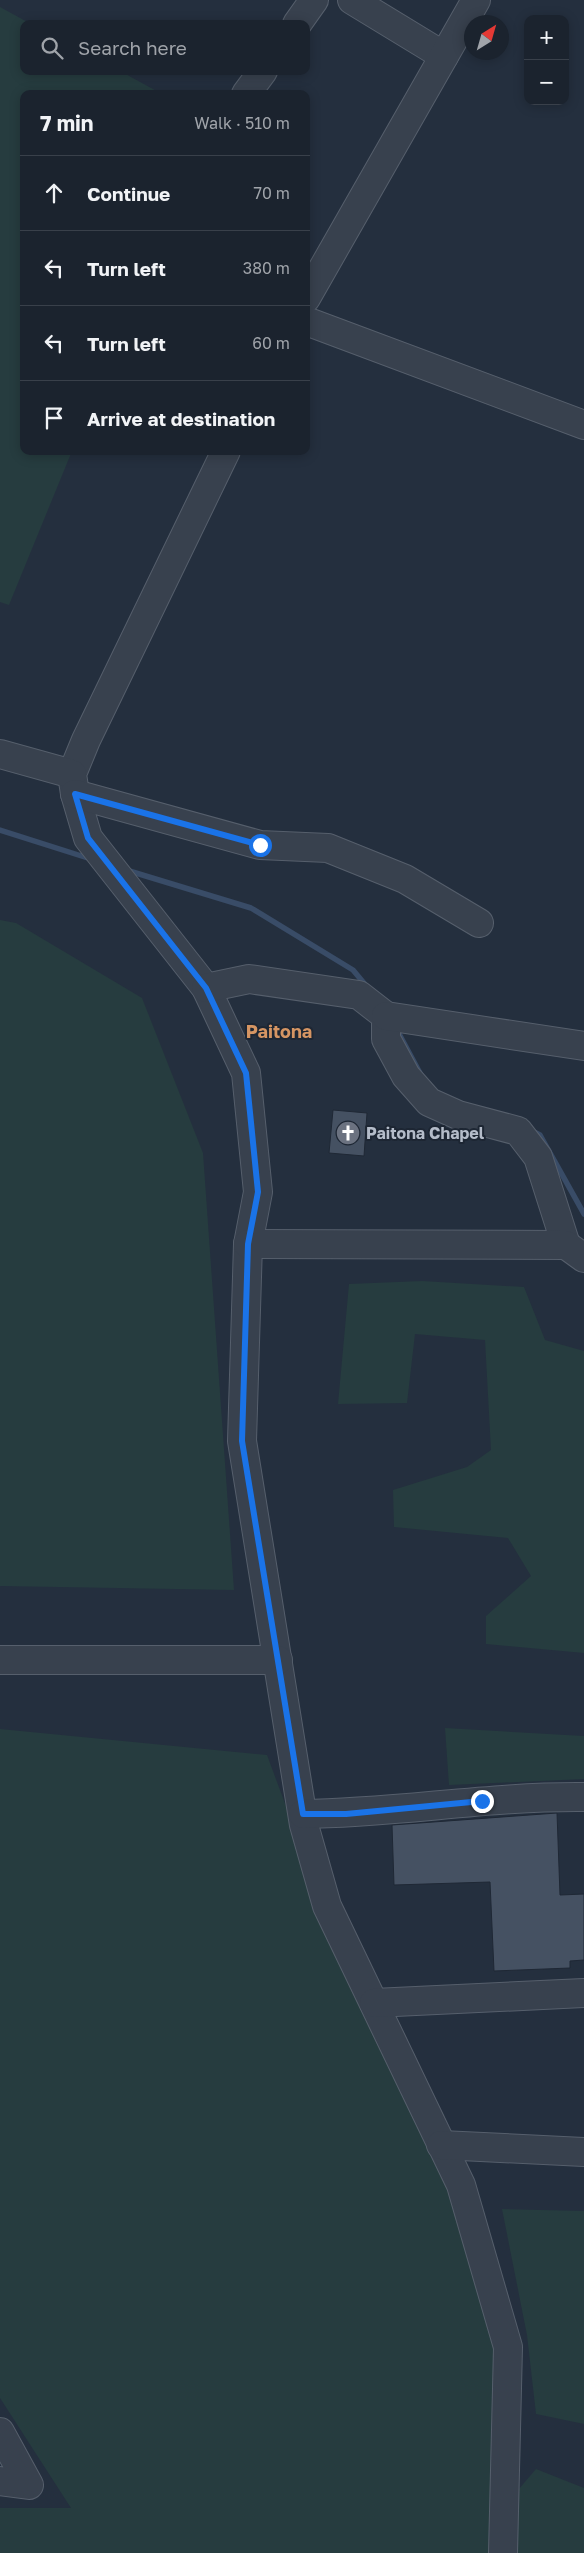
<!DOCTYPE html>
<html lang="en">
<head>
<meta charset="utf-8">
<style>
  :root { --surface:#1b232e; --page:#282f3a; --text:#f1f3f6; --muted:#a0a4aa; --line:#39404a }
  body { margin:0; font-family:"Golos Text",sans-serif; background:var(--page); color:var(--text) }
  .controls { position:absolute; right:15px; top:15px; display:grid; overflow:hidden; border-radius:10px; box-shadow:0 2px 12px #0003 }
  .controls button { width:45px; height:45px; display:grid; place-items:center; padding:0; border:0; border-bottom:1px solid var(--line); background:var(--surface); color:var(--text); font:25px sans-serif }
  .compass { position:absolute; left:464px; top:15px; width:45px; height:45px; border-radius:50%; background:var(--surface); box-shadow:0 2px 12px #0003; rotate:37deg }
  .stop { position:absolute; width:15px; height:15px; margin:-11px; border:4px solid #1a73e8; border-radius:50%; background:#fff }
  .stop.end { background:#1a73e8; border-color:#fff; box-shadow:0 1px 5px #0008 }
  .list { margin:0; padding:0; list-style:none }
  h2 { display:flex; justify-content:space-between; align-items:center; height:65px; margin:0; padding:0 20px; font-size:21px }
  h2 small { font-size:16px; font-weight:400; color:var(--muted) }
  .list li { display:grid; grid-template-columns:32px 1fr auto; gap:15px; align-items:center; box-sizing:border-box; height:75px; padding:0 20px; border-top:1px solid var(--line) }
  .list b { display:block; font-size:19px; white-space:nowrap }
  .list em { font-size:16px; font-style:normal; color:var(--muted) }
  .icon { flex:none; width:28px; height:28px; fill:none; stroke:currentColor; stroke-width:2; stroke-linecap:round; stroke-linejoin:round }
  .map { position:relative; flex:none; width:584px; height:2553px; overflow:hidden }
  .search { position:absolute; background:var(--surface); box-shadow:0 2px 12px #0003; left:20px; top:20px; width:290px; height:55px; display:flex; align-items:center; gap:12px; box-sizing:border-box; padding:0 18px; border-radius:10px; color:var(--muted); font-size:19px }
  .panel { position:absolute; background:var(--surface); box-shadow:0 2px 12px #0003; left:20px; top:90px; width:290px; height:365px; border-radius:10px }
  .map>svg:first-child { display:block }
</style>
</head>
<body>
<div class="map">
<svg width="584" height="2553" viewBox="0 0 584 2553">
  <rect width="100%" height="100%" fill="#242f3e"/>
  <!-- green -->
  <g fill="#263c3f">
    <path d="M0,7L31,24H24V71H120L162,94H24V451H72L9,605L0,602Z"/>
    <path d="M0,920L16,923L142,998L203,1153L234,1590L0,1586Z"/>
    <path d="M422,1281L524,1287L545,1340L584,1351V1653L486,1644V1616L531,1576L508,1538L394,1527L393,1490L467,1467L491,1450L485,1340L415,1334L407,1403L338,1404L349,1284Z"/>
    <path d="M445,1728L584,1736V1779L449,1785Z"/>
    <path d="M0,1729L267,1755L363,2014L446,2186L501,2341L489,2553H0V2508H71L0,2398Z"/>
    <path d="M502,2209L584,2211V2424L536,2414L527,2335Z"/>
    <path d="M536,2469L584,2488V2553H517L513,2496Z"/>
  </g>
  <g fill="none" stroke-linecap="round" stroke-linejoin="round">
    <!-- stream -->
    <g stroke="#394c67" stroke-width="5.5">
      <path d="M0,830L91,859"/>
      <path d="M126,870L251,908L353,970L368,988"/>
      <path d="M397,1030L421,1075"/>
      <path d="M532,1131L540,1135L584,1214"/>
    </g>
  </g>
  <!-- building -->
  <g fill="#455162" stroke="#1f2835">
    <path d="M333,1110L367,1113L364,1156L329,1153Z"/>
    <path d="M557,1813L560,1895L584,1894V1960L570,1961V1968L494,1971L490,1882L394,1885L392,1825Z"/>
  </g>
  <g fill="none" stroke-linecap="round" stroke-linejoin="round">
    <!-- minor casing -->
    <g stroke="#565f6c" stroke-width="30">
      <g id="minor">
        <path d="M352,0L444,56"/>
        <path d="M297,24L314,0"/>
        <path d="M246,94L263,71"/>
        <path d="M306,298L476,0"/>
        <path d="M306,321L584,425"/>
        <path d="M226,451L86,740L72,774L75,794L88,838L206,988L246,1073L258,1192L248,1244L242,1441L304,1825L327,1906L461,2185L508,2347L503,2553"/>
        <path d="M0,754L72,774"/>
        <path d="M75,794L260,845L328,848L405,879L479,923"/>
        <path d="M206,988L249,979L359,995L386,1016V1039L406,1076L429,1102L458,1115L518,1131L538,1157L566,1245"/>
        <path d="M386,1016L584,1046"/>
        <path d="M248,1244L566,1245L584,1258"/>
        <path d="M0,1660H278"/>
        <path d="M303,1814C397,1813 490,1796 584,1797"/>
        <path d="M374,2003L584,1993"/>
        <path d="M441,2145L584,2152"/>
        <path d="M0,2432L29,2485L0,2481"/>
      </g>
    </g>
    <!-- minor -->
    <use href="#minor" stroke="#38414e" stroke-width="28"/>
  </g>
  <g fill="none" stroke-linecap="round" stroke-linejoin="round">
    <!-- route -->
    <path stroke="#1a73e8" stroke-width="6" d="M260,845L75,794L88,838L206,988L246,1073L258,1192L248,1244L242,1441L303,1814H346L482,1801"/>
  </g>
  <!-- icons -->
  <defs>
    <g id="church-disc" transform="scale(1.25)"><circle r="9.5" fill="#6b7280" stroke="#1d2633"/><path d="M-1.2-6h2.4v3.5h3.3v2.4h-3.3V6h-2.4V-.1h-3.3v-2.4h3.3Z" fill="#fff"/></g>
  </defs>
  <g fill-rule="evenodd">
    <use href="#church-disc" x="348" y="1133"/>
  </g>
  <g text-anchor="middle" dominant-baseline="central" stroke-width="4" stroke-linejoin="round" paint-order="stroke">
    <!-- poi labels -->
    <g font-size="16" font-weight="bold" fill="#b4bcc9" stroke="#1d2633" text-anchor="start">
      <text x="366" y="1133">Paitona Chapel</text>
    </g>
    <!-- neighbourhood labels -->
    <g font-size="18" font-weight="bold" fill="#d59563" stroke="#1d2633">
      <text x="279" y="1031">Paitona</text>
    </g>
  </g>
</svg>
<div class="controls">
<button>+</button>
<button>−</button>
</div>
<svg class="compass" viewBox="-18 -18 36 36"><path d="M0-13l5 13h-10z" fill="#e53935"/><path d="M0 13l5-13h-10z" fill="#a0a4aa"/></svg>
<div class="stop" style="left:260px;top:845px"></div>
<div class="stop end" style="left:482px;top:1801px"></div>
<div class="search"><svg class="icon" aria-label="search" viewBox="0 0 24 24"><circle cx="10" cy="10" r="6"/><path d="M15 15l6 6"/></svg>Search here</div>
<section class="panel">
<h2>7 min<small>Walk · 510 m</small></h2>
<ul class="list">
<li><svg class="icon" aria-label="ahead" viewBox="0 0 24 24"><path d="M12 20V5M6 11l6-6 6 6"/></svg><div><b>Continue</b></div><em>70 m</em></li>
<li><svg class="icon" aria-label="left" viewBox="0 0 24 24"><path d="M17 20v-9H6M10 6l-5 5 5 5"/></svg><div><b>Turn left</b></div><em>380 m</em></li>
<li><svg class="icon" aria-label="left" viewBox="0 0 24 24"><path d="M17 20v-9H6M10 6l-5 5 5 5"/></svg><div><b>Turn left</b></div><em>60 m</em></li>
<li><svg class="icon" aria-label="arrive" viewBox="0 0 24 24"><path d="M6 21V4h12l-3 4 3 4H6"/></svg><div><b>Arrive at destination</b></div></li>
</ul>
</section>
</div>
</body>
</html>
